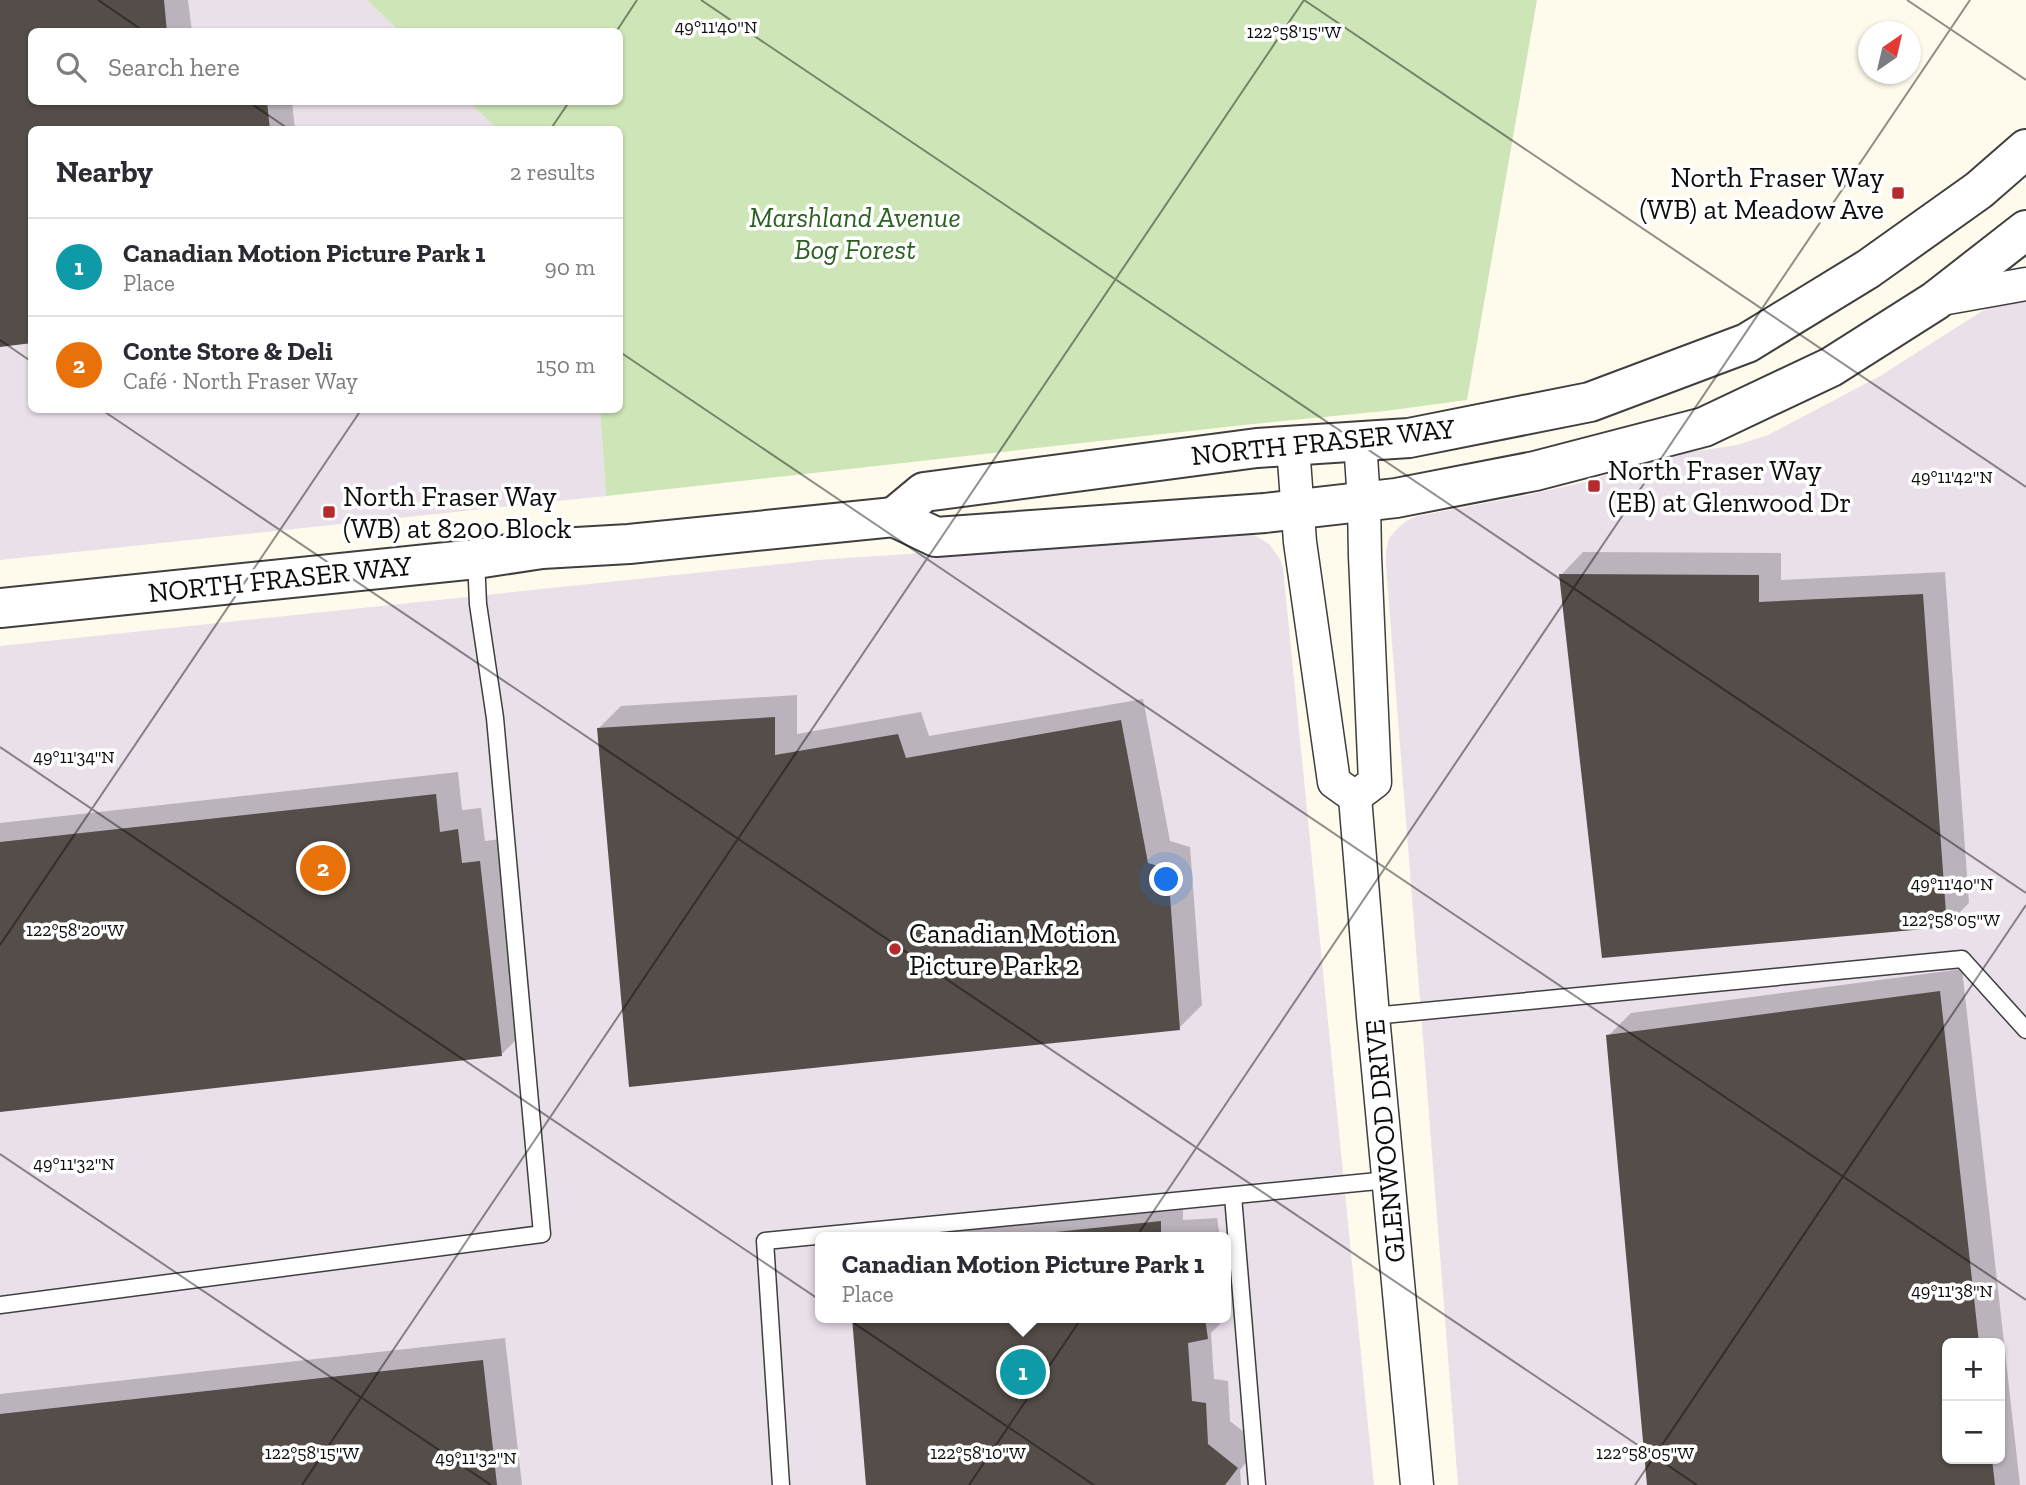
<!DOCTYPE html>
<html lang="en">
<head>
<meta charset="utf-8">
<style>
  :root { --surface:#fff; --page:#f7f7f7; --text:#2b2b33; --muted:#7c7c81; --line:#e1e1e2; --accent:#ea580c }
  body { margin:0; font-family:"Zilla Slab",serif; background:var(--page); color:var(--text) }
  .controls { position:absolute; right:21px; bottom:21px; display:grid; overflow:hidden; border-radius:10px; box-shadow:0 2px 5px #0004 }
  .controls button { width:63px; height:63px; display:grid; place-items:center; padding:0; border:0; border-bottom:2px solid var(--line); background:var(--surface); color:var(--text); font:35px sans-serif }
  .compass { position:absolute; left:1858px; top:21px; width:63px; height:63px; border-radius:50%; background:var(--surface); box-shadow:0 2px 5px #0004; rotate:34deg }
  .you { position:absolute; left:1167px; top:880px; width:24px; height:24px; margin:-18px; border:5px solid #fff; border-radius:50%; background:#1a73e8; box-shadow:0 0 0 10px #1a73e833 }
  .badge { display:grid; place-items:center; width:46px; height:46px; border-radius:50%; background:var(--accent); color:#fff; font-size:23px; font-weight:700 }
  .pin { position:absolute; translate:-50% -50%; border:4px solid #fff; box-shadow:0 2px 7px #0006 }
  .popup { position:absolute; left:815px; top:1232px; width:416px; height:91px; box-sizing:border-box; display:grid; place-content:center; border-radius:10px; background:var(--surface); filter:drop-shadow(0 2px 5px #0005); font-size:23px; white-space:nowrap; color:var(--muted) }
  .popup b { font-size:26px; color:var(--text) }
  .popup::after { content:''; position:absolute; left:50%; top:100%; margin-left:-14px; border:14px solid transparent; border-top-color:var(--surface) }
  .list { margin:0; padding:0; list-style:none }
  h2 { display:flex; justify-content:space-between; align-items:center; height:91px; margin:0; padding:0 28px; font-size:30px }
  h2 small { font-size:23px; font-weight:400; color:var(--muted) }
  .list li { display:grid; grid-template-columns:46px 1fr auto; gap:21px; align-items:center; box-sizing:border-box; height:98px; padding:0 28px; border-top:2px solid var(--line) }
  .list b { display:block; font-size:26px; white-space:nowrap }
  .list p { margin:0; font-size:23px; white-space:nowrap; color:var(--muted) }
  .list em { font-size:23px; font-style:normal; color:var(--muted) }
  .icon { flex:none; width:38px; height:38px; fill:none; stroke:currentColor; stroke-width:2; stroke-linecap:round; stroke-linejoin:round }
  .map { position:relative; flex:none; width:2026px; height:1485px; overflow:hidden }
  .search { position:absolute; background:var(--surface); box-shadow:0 2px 5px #0004; left:28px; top:28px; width:595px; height:77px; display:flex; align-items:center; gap:18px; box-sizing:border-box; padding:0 24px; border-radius:10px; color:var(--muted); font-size:26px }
  .panel { position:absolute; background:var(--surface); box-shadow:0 2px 5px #0004; left:28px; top:126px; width:595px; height:287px; border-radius:10px }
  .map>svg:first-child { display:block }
</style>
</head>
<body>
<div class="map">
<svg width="2026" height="1485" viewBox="0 0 2026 1485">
  <rect width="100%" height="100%" fill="#fefbec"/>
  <!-- industrial -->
  <g fill="#eae0ea" fill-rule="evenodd">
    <path d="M0,0H367L399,31L32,32V102H469L497,129L32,130V410H600L606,496L0,560Z"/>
    <path d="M2026,298V1485H1458L1386,566V551L1389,538L1396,530L1406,521L1418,516L1523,496L1585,482L1664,456L1737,445L1768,435L1880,376L1979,313L1995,304ZM1947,1343H2000V1459H1947Z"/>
    <path d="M1231,532H1244L1256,536L1269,544L1280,559L1283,568L1374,1485H0V646L818,560ZM820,1237H1226V1318H820Z"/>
  </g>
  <!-- green -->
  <path fill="#cee6b7" d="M367,0H1537L1467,400L1385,411L1253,424L606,496L600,410H620V130L497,129L469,102H620V32L399,31Z"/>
  <!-- shadow -->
  <g fill="#0003" fill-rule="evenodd">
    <path d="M0,0H188L192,32H32V102H292L295,130H32L0,345Z"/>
    <path d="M1583,552L1781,553V580L1945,572L1969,903L1946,926L1561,575Z"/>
    <path d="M797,695V734L921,712L929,736L1143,699L1170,841L1190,847L1202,1005L1179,1028L598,729L621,706Z"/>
    <path d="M458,772L462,810L481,808L485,841L502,839L524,1032L502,1054L0,1110V823Z"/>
    <path d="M1962,969L2020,1485H1649L1608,1036L1631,1013ZM1947,1343H2000V1459H1947Z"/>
    <path d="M1183,1199V1220L1217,1218L1220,1237H867Z"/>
    <path d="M1226,1285L1230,1314L1211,1333L1214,1379L1228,1381L1230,1421L1260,1445L1240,1470L1241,1485H868L854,1318H1226Z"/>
    <path d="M505,1338L522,1485H0V1394Z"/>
  </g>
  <!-- building -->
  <g fill="#544d49">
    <path d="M0,0H164L167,32H32V102H267L270,130H32V343L0,347Z"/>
    <path d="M1559,574L1759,575V602L1923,594L1947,927L1602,958Z"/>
    <path d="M775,717V755L898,734L906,758L1121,720L1148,863L1168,869L1180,1030L629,1087L597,728Z"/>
    <path d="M436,794L440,832L458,829L462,863L480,861L502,1056L0,1112V842Z"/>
    <path d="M1940,991L1979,1343H1947V1459H1992L1995,1485H1647L1606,1035Z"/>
    <path d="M1161,1221V1237H1027V1235Z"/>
    <path d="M852,1318H1205L1208,1339L1188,1343L1192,1401L1206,1403L1208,1444L1238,1468L1225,1485H866Z"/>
    <path d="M483,1360L497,1485H0V1414Z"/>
  </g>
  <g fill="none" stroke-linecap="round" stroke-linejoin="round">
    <!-- service casing -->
    <g stroke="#3f3f3f" stroke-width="19">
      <g id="service">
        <path d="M1373,1016L1962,959L2026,1030"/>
        <path d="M1233,1196L1257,1485"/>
        <path d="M0,1305L542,1234L495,718L478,604L476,559"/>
        <path d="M781,1485L765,1241L1388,1180"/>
      </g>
    </g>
    <!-- minor casing -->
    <g stroke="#3f3f3f" stroke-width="35">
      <g id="minor">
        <path d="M1936,300L2026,284"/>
        <path d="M1293,446L1300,542L1334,782L1355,797"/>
        <path d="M1355,797L1373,1016L1417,1485"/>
        <path d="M1355,797L1375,782L1365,556L1364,502L1360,441"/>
      </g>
    </g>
    <!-- tertiary casing -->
    <g stroke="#3f3f3f" stroke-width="42">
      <g id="tertiary">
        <path d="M894,517L924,492L1257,448L1409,438L1590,402L1747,343L1868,269L1979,190L2026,149"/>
        <path d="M0,608L476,559L542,549L629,544L894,517L936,537L1265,513L1396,498L1535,471L1704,427L1831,367L1935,301L2026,230"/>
      </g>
    </g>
    <!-- service -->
    <use href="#service" stroke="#fff" stroke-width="16"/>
    <!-- minor -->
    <use href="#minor" stroke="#fff" stroke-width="32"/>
    <!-- tertiary -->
    <use href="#tertiary" stroke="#fff" stroke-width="38"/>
  </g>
  <!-- ticks -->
  <path fill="none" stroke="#0c0c0c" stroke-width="2" stroke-opacity="0.45" d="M98,0L145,32M701,0L2026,893M1304,0L2026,487M1907,0L2026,80M616,32L637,0M249,102L290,130M550,130L569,102M0,340L32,362M620,352L2026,1300M102,410L1697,1485M0,747L1094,1485M0,945L361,410M0,1154L491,1485M302,1485L1304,0M969,1485L1970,0M1635,1485L2026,905"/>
  <!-- markers -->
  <g fill="#b42b2d" stroke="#fff" stroke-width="2.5">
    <rect x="1891" y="186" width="14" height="14" rx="3.5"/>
    <rect x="1587" y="479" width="14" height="14" rx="3.5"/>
    <rect x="322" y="505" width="14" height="14" rx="3.5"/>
    <circle cx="895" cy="949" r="7"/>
  </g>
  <g text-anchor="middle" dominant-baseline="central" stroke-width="7" stroke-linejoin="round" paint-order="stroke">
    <!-- poi labels -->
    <g font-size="28" fill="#0c0c0c" stroke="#fff" text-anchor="start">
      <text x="1884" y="177" text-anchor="end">North Fraser Way<tspan x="1884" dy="32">(WB) at Meadow Ave</tspan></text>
      <text x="1608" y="470">North Fraser Way<tspan x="1608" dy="32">(EB) at Glenwood Dr</tspan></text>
      <text x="343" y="496">North Fraser Way<tspan x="343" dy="32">(WB) at 8200 Block</tspan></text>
      <text x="909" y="933">Canadian Motion<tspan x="909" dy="32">Picture Park 2</tspan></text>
    </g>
    <!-- park labels -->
    <g font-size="28" font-style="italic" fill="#2b6020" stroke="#fff">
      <text x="855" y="217">Marshland Avenue<tspan x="855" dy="32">Bog Forest</tspan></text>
    </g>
    <!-- street labels -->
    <g font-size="28" fill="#0c0c0c" stroke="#fff">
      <text transform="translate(1323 442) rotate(-6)">NORTH FRASER WAY</text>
      <text transform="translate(280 579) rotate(-6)">NORTH FRASER WAY</text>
      <text transform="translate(1385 1141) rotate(-95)">GLENWOOD DRIVE</text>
    </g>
  </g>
  <g font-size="18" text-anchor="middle" fill="#0c0c0c" stroke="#fff" stroke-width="7" stroke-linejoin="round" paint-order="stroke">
    <text x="716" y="33">49°11'40"N</text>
    <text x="1294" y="38">122°58'15"W</text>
    <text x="1952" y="483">49°11'42"N</text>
    <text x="74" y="763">49°11'34"N</text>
    <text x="1952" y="890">49°11'40"N</text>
    <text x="1951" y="926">122°58'05"W</text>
    <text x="75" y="936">122°58'20"W</text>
    <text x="74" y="1170">49°11'32"N</text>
    <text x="1952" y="1297">49°11'38"N</text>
    <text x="312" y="1459">122°58'15"W</text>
    <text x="978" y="1459">122°58'10"W</text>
    <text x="1645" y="1459">122°58'05"W</text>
    <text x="476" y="1464">49°11'32"N</text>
  </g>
</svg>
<div class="controls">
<button>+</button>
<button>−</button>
</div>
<svg class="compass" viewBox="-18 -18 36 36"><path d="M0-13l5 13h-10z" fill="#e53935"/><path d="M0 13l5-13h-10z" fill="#7c7c81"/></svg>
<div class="you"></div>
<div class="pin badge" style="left:1023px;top:1372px;background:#0f9aa8">1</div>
<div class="popup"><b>Canadian Motion Picture Park 1</b>Place</div>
<div class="pin badge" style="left:323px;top:868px;background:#e8710a">2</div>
<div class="search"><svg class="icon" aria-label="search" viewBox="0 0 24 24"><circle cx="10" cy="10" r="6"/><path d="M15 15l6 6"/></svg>Search here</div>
<section class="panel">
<h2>Nearby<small>2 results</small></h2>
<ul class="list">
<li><span class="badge" style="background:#0f9aa8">1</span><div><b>Canadian Motion Picture Park 1</b><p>Place</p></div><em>90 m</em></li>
<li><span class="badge" style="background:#e8710a">2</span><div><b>Conte Store &amp; Deli</b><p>Café · North Fraser Way</p></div><em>150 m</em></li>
</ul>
</section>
</div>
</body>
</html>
